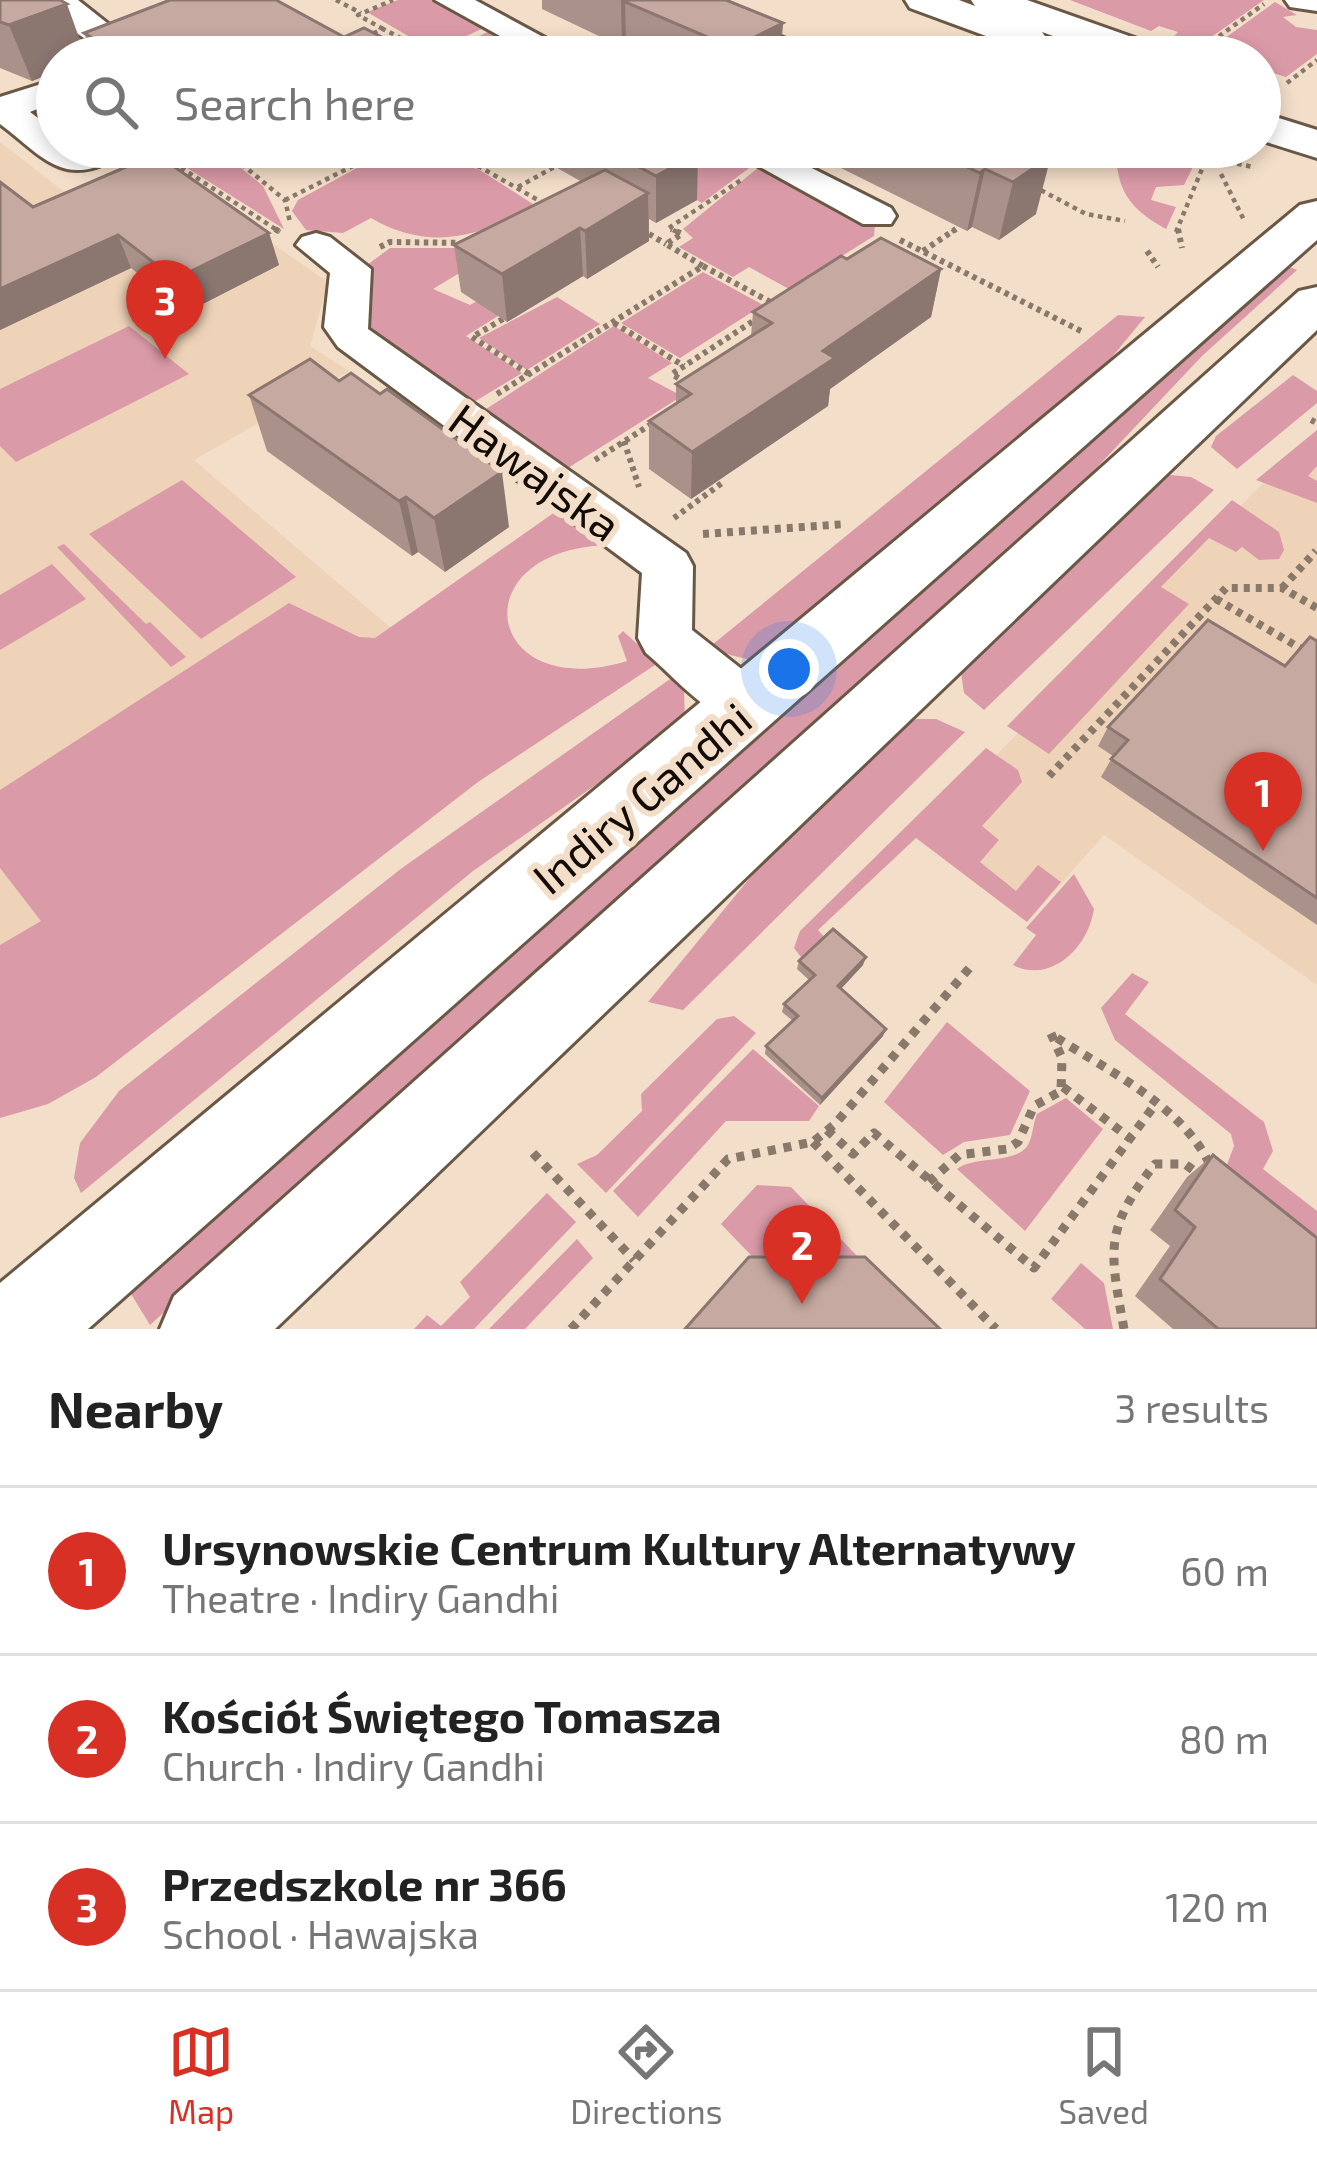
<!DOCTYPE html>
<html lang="en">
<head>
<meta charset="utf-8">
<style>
  :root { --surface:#fff; --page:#f2f2f2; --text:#222; --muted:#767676; --line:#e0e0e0; --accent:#d93025 }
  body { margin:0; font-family:"Exo 2",sans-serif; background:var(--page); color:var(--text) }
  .you { position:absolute; left:789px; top:669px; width:42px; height:42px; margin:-30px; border:9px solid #fff; border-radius:50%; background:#1a73e8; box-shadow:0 0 0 18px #1a73e833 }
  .badge { display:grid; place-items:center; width:78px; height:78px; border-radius:50%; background:var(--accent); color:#fff; font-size:39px; font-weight:700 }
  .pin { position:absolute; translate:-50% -99px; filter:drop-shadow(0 3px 6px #0008) }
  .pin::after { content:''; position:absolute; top:63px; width:42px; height:36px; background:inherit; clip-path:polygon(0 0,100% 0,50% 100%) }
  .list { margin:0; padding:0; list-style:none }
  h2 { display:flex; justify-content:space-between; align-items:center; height:156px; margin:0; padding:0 48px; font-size:51px }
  h2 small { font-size:39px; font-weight:400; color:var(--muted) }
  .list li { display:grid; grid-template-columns:78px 1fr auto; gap:36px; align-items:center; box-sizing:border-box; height:168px; padding:0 48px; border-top:3px solid var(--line) }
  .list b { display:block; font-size:45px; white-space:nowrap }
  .list p { margin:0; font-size:39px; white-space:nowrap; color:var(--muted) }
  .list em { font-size:39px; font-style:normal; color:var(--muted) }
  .icon { flex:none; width:66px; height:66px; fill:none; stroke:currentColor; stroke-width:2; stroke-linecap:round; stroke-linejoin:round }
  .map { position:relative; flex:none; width:1317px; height:1329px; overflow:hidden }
  .search { position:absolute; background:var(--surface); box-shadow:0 6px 18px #0003; left:36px; right:36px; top:36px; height:132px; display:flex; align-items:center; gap:30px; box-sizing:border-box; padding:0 42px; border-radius:66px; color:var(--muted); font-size:45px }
  .sheet { height:660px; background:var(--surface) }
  nav { display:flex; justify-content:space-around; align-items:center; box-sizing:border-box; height:168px; border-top:3px solid var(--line); background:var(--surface); font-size:33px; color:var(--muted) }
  nav a { display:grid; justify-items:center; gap:6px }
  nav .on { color:var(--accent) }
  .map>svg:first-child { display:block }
</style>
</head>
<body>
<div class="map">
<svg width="1317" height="1329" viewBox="0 0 1317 1329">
  <rect width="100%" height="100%" fill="#f3dec9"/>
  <!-- built -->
  <g fill="#eed3b8">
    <path d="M0,142L75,200L156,163L328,282L310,346L349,371L194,460L513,732L0,1052Z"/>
    <path d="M1317,436V985L1104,835L1027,922L916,837L1257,489Z"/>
  </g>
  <!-- green -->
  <g fill="#db9aa8">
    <path d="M398,0H441L490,25L434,51L367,12Z"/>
    <path d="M1070,0H1264L1197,47L1172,38L1178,32L1159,26L1151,31Z"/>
    <path d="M1275,2L1297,15L1283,17L1296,27L1317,30V54L1286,77L1260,69V57L1207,51Z"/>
    <path d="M494,29L539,52L529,57H435Z"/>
    <path d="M154,147H216L263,186L284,229Z"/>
    <path d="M602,147H731L756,163L702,203Z"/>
    <path d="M1116,147H1138L1195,163L1184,185L1156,187L1151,200L1176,207L1166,229C1128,208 1116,189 1116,147Z"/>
    <path d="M388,151L478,169L533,204C481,239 427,251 371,218L343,233L306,230L292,211L298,200Z"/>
    <path d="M764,163L789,183L875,225L874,236L789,289L749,267L733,277L679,247L693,238L683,229Z"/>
    <path d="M390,248H464L471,266L433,289L470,305L479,300L498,316L466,336L522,373L464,408L372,338L358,312L367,265Z"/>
    <path d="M1287,266L1297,270L1202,356L1069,497L150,1325L125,1284Z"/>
    <path d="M703,272L763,305L680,358L621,323Z"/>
    <path d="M557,297L600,324L527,370L479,338Z"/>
    <path d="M1118,315L1145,317L1094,379L758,662L707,649Z"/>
    <path d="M129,326L189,374L16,462L0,446V389Z"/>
    <path d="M614,326L672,363L648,378L682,396L560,473L477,415Z"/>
    <path d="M1293,375L1317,391V403L1237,469L1211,447L1216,436Z"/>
    <path d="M1317,430V466L1308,476L1317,481V503L1256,480Z"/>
    <path d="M1170,475L1191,477L1214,490L984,710L964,693L960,666Z"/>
    <path d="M182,480L296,577L201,639L89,534Z"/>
    <path d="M1232,500L1279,532L1284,550L1279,559L1259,560L1242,547L1236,552L1209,538L1161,587L1189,604L1049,754L1007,726Z"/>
    <path d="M565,505L622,545C457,540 480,706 627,661L618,636L623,631L658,663L478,782L96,1077L48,1104L0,1118V945L41,921L0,868V790L289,603L359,637L375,638Z"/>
    <path d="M64,544L146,624L150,622L186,657L171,667L57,547Z"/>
    <path d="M52,564L86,599L0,650V595Z"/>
    <path d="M673,677L684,690L685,722L473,871L81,1193L74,1178L80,1143L119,1091L402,868Z"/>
    <path d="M917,719H936L965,732L683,1010L648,1002L772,851L900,725Z"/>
    <path d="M986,748L1018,770L1022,782L982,826L999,840L980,862L1016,891L1038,865L1061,882L1027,922L916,838L818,930L827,940L804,961L794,948L800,931Z"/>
    <path d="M1074,874L1094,909C1088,948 1051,984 1013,965L1036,935L1026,928Z"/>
    <path d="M1132,973L1149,982L1125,1014L1264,1122L1273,1151L1263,1169L1317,1211V1268L1222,1178L1234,1146L1231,1134L1115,1040L1101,1008Z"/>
    <path d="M734,1016L756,1033L606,1193L577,1164L597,1155L642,1111L641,1094L717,1019Z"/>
    <path d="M947,1022L1030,1091L1010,1135L964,1142L943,1155L884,1102Z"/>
    <path d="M753,1049L819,1106L809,1121H726L638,1217L613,1191Z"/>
    <path d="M1066,1098L1103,1129L1025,1231L957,1169C974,1155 1019,1165 1029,1143C1033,1134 1033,1123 1037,1114Z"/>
    <path d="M757,1185L791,1187L859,1258L769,1274L721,1224Z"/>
    <path d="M547,1193L576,1222L474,1329H414L427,1315L441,1326L470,1297L460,1282Z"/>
    <path d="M577,1239L593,1258L525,1329H489Z"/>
    <path d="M1081,1263L1104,1283L1113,1329H1085L1051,1299Z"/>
  </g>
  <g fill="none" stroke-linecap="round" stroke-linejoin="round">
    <!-- minor casing -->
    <g stroke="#6a5846" stroke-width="6">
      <g id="minor">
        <path d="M46,0H78L150,57H111L61,22Z"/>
        <path d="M435,0H475L580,57H538Z"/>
        <path d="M650,0H693L812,50L817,57H772Z"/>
        <path d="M1285,0H1317V11L1290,7Z"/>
        <path d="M57,79V101L30,112L57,132V147H129C123,156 117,158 106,163C59,185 37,151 0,124V97Z"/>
        <path d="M724,147H770L891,208L896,216L891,224H863Z"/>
        <path d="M316,233L330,237L371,269L368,329L686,553L693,566L692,630L768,690L776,706L768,722C722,737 679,680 646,653L638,638L642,573L338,347L324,327L330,273L296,245L302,237Z"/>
      </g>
    </g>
    <!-- tertiary casing -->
    <g stroke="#6a5846" stroke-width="6">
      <g id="tertiary">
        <path d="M1317,201V240L88,1329H0V1283L1300,205Z"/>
        <path d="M1317,287V330L275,1329H160L174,1296L1299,291Z"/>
      </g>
    </g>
    <!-- secondary casing -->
    <g stroke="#6a5846" stroke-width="6">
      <g id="secondary">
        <path d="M905,0H959L975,6L971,0H1027L1163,48L1169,57H1111L1042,32L1047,39L1041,47L1027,51L910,8Z"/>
        <path d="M1260,112L1317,130V158L1260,140Z"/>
      </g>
    </g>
    <!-- path-far3 -->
    <g stroke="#88796b" stroke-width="4.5" stroke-dasharray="4.5 4.5" stroke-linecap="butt">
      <path d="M336,0L361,13"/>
      <path d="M383,29L358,15L393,0"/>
      <path d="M365,37L383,29L432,54L459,42"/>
      <path d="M1197,52L1264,4"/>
      <path d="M1287,83L1317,60"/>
      <path d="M221,147L285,200L290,222"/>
      <path d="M399,147L480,167L543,203L537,207"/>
      <path d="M1158,147L1253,167"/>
      <path d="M151,148L280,232"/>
      <path d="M465,164L495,147"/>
      <path d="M1221,174L1244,220"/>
      <path d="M1033,186L1086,214L1125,221"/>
      <path d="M518,187L558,165"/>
      <path d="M285,200L391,147"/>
      <path d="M677,232L669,228L741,180"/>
      <path d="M952,232L959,227"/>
      <path d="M1176,232L1202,169"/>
    </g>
    <!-- path-far2 -->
    <g stroke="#88796b" stroke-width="6" stroke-dasharray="4.5 4.5" stroke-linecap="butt">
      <path d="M275,229L280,232"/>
      <path d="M1178,229L1182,248"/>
      <path d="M649,234L666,244"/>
      <path d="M900,240L1081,331"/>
      <path d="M380,247L390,242L466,243"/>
      <path d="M923,251L956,229"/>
      <path d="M1147,251L1158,267"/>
      <path d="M703,266L776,305"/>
      <path d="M503,319L472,337L529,374"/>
      <path d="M614,323L684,366"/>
      <path d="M686,383L672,374L761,316"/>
      <path d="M497,394L703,266L666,244L682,234L671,229"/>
      <path d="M1311,420L1317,423"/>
      <path d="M624,441L639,487"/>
      <path d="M595,460L653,423"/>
      <path d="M674,518L722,483"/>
    </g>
    <!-- path-far1 -->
    <g stroke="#88796b" stroke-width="8" stroke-dasharray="6 6" stroke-linecap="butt">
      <path d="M703,534L846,524"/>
      <path d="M1282,588L1316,551"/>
      <path d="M1216,599L1317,658"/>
      <path d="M1049,776L1226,588H1282L1317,608"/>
    </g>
    <!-- path -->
    <g stroke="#88796b" stroke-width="9" stroke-dasharray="8 8" stroke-linecap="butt">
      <path d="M1057,1038C1109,1071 1183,1107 1210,1165"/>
      <path d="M1063,1087L1131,1139"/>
      <path d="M827,1130L853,1154L874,1133L1034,1268L1154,1106"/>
      <path d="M813,1142L996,1329"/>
      <path d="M533,1153L634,1260"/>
      <path d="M929,1182L959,1155L1007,1149L1018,1142L1034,1106L1061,1091L1062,1058L1048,1027"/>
      <path d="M571,1329L728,1159L813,1142L835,1124L972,965"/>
      <path d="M1124,1329C1110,1251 1103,1230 1155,1164H1185L1200,1175"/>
    </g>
    <!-- minor -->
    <use href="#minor" fill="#fff" fill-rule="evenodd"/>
    <!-- tertiary -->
    <use href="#tertiary" fill="#fff" fill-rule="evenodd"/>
    <!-- secondary -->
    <use href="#secondary" fill="#fff" fill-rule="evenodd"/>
  </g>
  <!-- wall -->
  <g fill="#aa918a">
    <path d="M0,0L57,57V71L32,81L0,68Z"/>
    <path d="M542,0H726L783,23L780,57H626V45L622,47L542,9Z"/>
    <path d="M84,33L344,37L416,57H93Z"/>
    <path d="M287,147H336L308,160Z"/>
    <path d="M520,147H687L697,200L656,223L649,219V241L587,279L583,276L507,322L461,292L454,245L582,182Z"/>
    <path d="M827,147H1030L1036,214L999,240L972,227L967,231L825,160Z"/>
    <path d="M0,182L33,207L269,233L279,265L187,312L131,268L0,330Z"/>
    <path d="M847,259L941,269L931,317L830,389L828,406L691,499L649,469V421L676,404V384L751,336L753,312Z"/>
    <path d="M249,395L509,527L445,572L418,552L412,556L267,451Z"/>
    <path d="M1317,641V925L1101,777L1113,756L1098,746L1108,727L1285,666Z"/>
    <path d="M799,961L863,965L841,989L883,1036L820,1105L765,1054L766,1046L793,1021L782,1012L784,1004L809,980L797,969Z"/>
    <path d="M1213,1155L1317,1329H1173L1135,1296L1170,1246L1150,1230L1187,1177Z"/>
  </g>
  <!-- shaded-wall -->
  <g fill="#8b7670">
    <path d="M621,0H671L625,2L626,45L622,47Z"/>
    <path d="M67,4L86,57H57V71L32,81L9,25Z"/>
    <path d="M783,23L780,57H733V48Z"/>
    <path d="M163,44L167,57H130Z"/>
    <path d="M305,147H336L308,160Z"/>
    <path d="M698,153L697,200L656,223V176Z"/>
    <path d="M1051,156L1036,214L999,240L1013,182Z"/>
    <path d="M985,169L972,227L967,231L980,173Z"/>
    <path d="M648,193L649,241L587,279L585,231Z"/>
    <path d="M580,228L583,276L507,322L502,274Z"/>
    <path d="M269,233L279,265L187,312L175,279Z"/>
    <path d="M118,235L131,268L0,330V289Z"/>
    <path d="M941,269L931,317L830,389L828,406L691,499L692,452L823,351Z"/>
    <path d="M502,472L509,527L445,572L434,518Z"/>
    <path d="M406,497L418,552L412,556L399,501Z"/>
    <path d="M866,957L863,965L836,994L838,986Z"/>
    <path d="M886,1029L883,1036L820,1105L822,1098Z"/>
  </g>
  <!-- building -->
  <g fill="#c6a9a0" stroke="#8b7670" stroke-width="3">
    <path d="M0,0H60L67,4L9,25L0,22Z"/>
    <path d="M170,0H276L344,37L364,28L416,55L412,57H184L163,44L126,57L84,33Z"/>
    <path d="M629,0H726L783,23L733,48L625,2Z"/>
    <path d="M602,147H687L698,153L656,176Z"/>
    <path d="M925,147H1030L1051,156L1013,182L985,169L980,173Z"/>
    <path d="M156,154L269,233L175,279L118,235L0,289V182L33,207Z"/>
    <path d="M605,170L648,193L585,231L580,228L502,274L454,245Z"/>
    <path d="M881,238L941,269L823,351L835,358L692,452L649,421L691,394L676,384L772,323L753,312L841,256L847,259Z"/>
    <path d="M310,359L339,381L351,373L380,394L387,389L502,472L434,518L406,497L399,501L249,395Z"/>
    <path d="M1208,620L1285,666L1310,637L1317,641V898L1111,759L1128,740L1108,727Z"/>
    <path d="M833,929L866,957L838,986L886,1029L822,1098L766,1046L798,1016L784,1004L815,975L799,961Z"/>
    <path d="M1213,1155L1317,1238V1329H1218L1160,1279L1195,1227L1175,1210Z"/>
    <path d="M749,1257H865L940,1329H685Z"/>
  </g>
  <g text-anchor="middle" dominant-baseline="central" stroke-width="12" stroke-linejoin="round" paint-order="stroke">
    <!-- street labels -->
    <g font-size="45" fill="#130c06" stroke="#f3dec9">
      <text transform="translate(536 471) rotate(36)">Hawajska</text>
      <text transform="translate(641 797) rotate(-40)">Indiry Gandhi</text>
    </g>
  </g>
</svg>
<div class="you"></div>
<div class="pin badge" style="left:1263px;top:851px">1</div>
<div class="pin badge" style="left:802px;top:1304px">2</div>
<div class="pin badge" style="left:165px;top:359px">3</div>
<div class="search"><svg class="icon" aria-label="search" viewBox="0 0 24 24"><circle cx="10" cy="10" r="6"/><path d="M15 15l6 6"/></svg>Search here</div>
</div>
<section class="sheet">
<h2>Nearby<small>3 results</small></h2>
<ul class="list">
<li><span class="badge">1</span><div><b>Ursynowskie Centrum Kultury Alternatywy</b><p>Theatre · Indiry Gandhi</p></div><em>60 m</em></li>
<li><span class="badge">2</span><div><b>Kościół Świętego Tomasza</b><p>Church · Indiry Gandhi</p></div><em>80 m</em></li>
<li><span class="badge">3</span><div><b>Przedszkole nr 366</b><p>School · Hawajska</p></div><em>120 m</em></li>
</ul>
</section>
<nav>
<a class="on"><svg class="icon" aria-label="map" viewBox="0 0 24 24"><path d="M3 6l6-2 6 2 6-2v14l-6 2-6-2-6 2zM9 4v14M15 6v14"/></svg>Map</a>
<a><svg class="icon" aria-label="directions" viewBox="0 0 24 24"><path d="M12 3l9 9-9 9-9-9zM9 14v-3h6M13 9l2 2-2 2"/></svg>Directions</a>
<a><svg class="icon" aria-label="saved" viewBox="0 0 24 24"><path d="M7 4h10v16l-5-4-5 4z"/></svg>Saved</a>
</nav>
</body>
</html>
